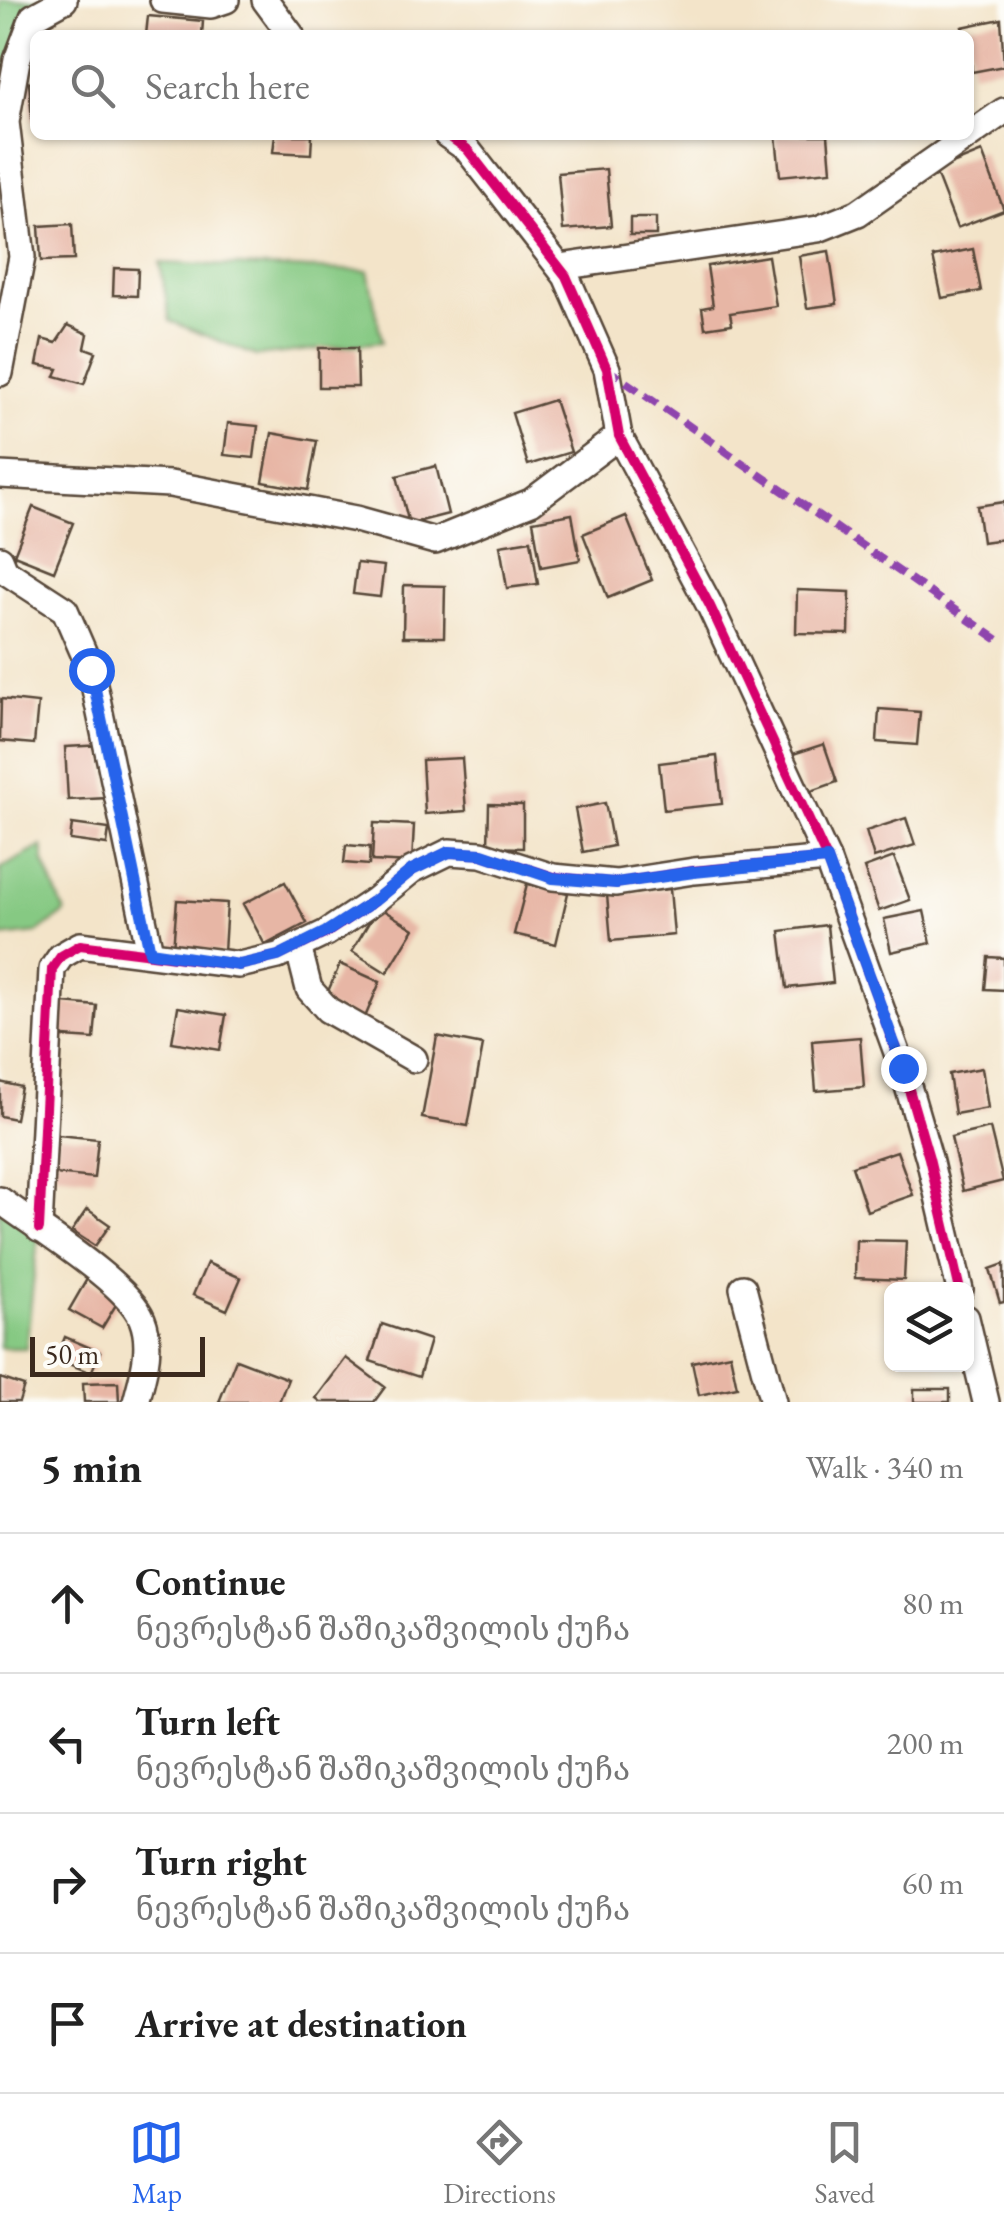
<!DOCTYPE html>
<html lang="en">
<head>
<meta charset="utf-8">
<style>
  :root { --surface:#fff; --page:#f6f6f6; --text:#222; --muted:#767676; --line:#e0e0e0; --accent:#2563eb }
  body { margin:0; font-family:"EB Garamond","Noto Serif Georgian",serif; background:var(--page); color:var(--text) }
  .controls { position:absolute; right:30px; bottom:30px; display:grid; overflow:hidden; border-radius:15px; box-shadow:0 2px 8px #0004 }
  .controls button { width:90px; height:90px; display:grid; place-items:center; padding:0; border:0; border-bottom:2px solid var(--line); background:var(--surface); color:var(--text); font:50px sans-serif }
  .scale { position:absolute; left:30px; bottom:25px; width:175px; box-sizing:border-box; padding-left:10px; border:5px solid #3b2a1e; border-top:0; font-size:28px; line-height:35px; white-space:nowrap; color:#3b2a1e; -webkit-text-stroke:8px #fdfcf7; paint-order:stroke }
  .stop { position:absolute; width:30px; height:30px; margin:-22px; border:8px solid #2563eb; border-radius:50%; background:#fff }
  .stop.end { background:#2563eb; border-color:#fff; box-shadow:0 2px 10px #0008 }
  .list { margin:0; padding:0; list-style:none }
  h2 { display:flex; justify-content:space-between; align-items:center; height:130px; margin:0; padding:0 40px; font-size:42px }
  h2 small { font-size:32px; font-weight:400; color:var(--muted) }
  .list li { display:grid; grid-template-columns:65px 1fr auto; gap:30px; align-items:center; box-sizing:border-box; height:140px; padding:0 40px; border-top:2px solid var(--line) }
  .list b { display:block; font-size:38px; white-space:nowrap }
  .list p { margin:0; font-size:32px; white-space:nowrap; color:var(--muted) }
  .list em { font-size:32px; font-style:normal; color:var(--muted) }
  .icon { flex:none; width:55px; height:55px; fill:none; stroke:currentColor; stroke-width:2; stroke-linecap:round; stroke-linejoin:round }
  .map { position:relative; flex:none; width:1004px; height:1402px; overflow:hidden }
  .search { position:absolute; background:var(--surface); box-shadow:0 2px 8px #0004; left:30px; right:30px; top:30px; height:110px; display:flex; align-items:center; gap:25px; box-sizing:border-box; padding:0 35px; border-radius:15px; color:var(--muted); font-size:38px }
  .sheet { height:690px; background:var(--surface) }
  nav { display:flex; justify-content:space-around; align-items:center; box-sizing:border-box; height:140px; border-top:2px solid var(--line); background:var(--surface); font-size:28px; color:var(--muted) }
  nav a { display:grid; justify-items:center; gap:5px }
  nav .on { color:var(--accent) }
  .map>svg:first-child { display:block }
</style>
</head>
<body>
<div class="map">
<svg width="1004" height="1402" viewBox="0 0 1004 1402">
  <rect width="100%" height="100%" fill="#fdfcf7"/>
  <filter id="ink" filterUnits="userSpaceOnUse"><feTurbulence type="fractalNoise" baseFrequency=".01" numOctaves="2"/><feDisplacementMap in="SourceGraphic" scale="20" xChannelSelector="R" yChannelSelector="G"/><feConvolveMatrix kernelMatrix="1 2 1 2 8 2 1 2 1" color-interpolation-filters="sRGB"/></filter>
  <filter id="wash" filterUnits="userSpaceOnUse"><feTurbulence type="fractalNoise" baseFrequency=".0048" numOctaves="4" result="noise"/><feDisplacementMap in="SourceGraphic" scale="40" xChannelSelector="R" yChannelSelector="G"/><feGaussianBlur stdDeviation="2.25" result="paint"/><feColorMatrix in="noise" values="0 0 0 0 0 0 0 0 0 0 0 0 0 0 0 0 0 1.4 0 .05"/><feComposite in="paint" operator="in"/></filter>
  <g filter="url(#wash)">
    <rect width="100%" height="100%" fill="#f3e4c9"/>
    <!-- green -->
    <g fill="#86c983" stroke="#607a50" stroke-width="2.5">
      <path d="M0,0H64L33,18L0,122Z"/>
      <path d="M160,263L368,271L382,342L256,356L170,321Z"/>
      <path d="M42,846L44,862L65,913L37,933L0,937V869Z"/>
      <path d="M0,1200L39,1229L26,1348H0Z"/>
    </g>
    <g id="blocks">
      <!-- building -->
      <g fill="#e7b6a5">
        <path d="M148,16L203,21L202,35H146Z"/>
        <path d="M1001,19L1004,66L972,72L969,35H964L962,27Z"/>
        <path d="M35,81V121H32L29,82Z"/>
        <path d="M275,135H312L311,154L273,152Z"/>
        <path d="M776,135H828L831,171L780,176Z"/>
        <path d="M982,152L1004,210L957,228L935,171Z"/>
        <path d="M606,169L611,226L563,230L558,173Z"/>
        <rect x="630" y="218" width="26" height="17"/>
        <path d="M72,224L74,260L41,261L39,226Z"/>
        <path d="M973,249L981,291L942,298L933,257Z"/>
        <path d="M829,251L837,304L807,308L799,256Z"/>
        <path d="M768,256L776,306L730,313L732,324L705,328L702,308L713,306L707,266Z"/>
        <path d="M114,268L138,269L137,296L113,295Z"/>
        <path d="M68,325L88,334L85,348L96,352L84,384L55,376L58,369L37,365L42,339L56,343Z"/>
        <path d="M319,348H357L358,387H319Z"/>
        <path d="M554,400L571,452L528,465L512,413Z"/>
        <path d="M228,423L258,426L254,458L224,455Z"/>
        <path d="M272,433L317,441L308,490L263,482Z"/>
        <path d="M436,466L448,514L409,524L397,476Z"/>
        <path d="M1004,502V539L982,542L977,506Z"/>
        <path d="M33,507L73,523L54,571L14,555Z"/>
        <path d="M572,514L580,560L541,567L533,521Z"/>
        <path d="M626,516L652,580L608,598L583,534Z"/>
        <path d="M531,540L538,584L507,588L500,545Z"/>
        <path d="M357,563L384,566L380,597L353,594Z"/>
        <path d="M404,585L445,586L444,637H403Z"/>
        <path d="M797,590L850,592L849,634L796,633Z"/>
        <path d="M1,699L38,703L34,744L0,741Z"/>
        <path d="M879,709L920,712L917,745L877,742Z"/>
        <path d="M824,744L837,782L806,793L793,754Z"/>
        <path d="M104,745L108,798L68,800L65,747Z"/>
        <path d="M717,756L722,804L664,810L659,763Z"/>
        <path d="M462,758L466,811L425,814L422,760Z"/>
        <path d="M605,803L613,846L583,852L575,809Z"/>
        <path d="M489,804L523,805V848L488,847Z"/>
        <path d="M906,818L915,845L874,858L866,831Z"/>
        <path d="M374,823L414,825L412,863L372,861Z"/>
        <path d="M72,824L109,829L107,845L70,840Z"/>
        <path d="M346,845L370,847L369,865L344,863Z"/>
        <path d="M894,857L910,900L879,911L864,868Z"/>
        <path d="M285,882L307,923L265,945L243,904Z"/>
        <path d="M527,884L568,893L556,944L514,934Z"/>
        <path d="M670,889L674,935L611,941L607,895Z"/>
        <path d="M177,900L227,903L224,952L173,949Z"/>
        <path d="M378,907L414,929L387,973L352,951Z"/>
        <path d="M924,911L931,943L891,952L884,919Z"/>
        <path d="M827,925L833,983L787,988L780,931Z"/>
        <path d="M988,957L1004,958V990L985,989Z"/>
        <path d="M340,964L380,982L363,1022L322,1005Z"/>
        <path d="M52,1002L97,1006L94,1039L49,1036Z"/>
        <path d="M178,1007L226,1015L220,1050L172,1042Z"/>
        <path d="M437,1036L483,1045L468,1126L422,1118Z"/>
        <path d="M860,1037L864,1087L816,1091L812,1041Z"/>
        <path d="M982,1068L988,1108L955,1114L949,1074Z"/>
        <path d="M0,1082L21,1087L15,1119L0,1116Z"/>
        <path d="M990,1128L1003,1181L963,1191L951,1137Z"/>
        <path d="M58,1135L98,1139L94,1178L54,1174Z"/>
        <path d="M897,1151L913,1195L867,1211L852,1166Z"/>
        <path d="M87,1209L110,1225L95,1246L72,1231Z"/>
        <path d="M856,1240L906,1241L904,1280L855,1278Z"/>
        <path d="M207,1263L241,1278L227,1310L193,1295Z"/>
        <path d="M1004,1264V1302L1000,1303L990,1269Z"/>
        <path d="M87,1279L120,1298L102,1328L69,1310Z"/>
        <path d="M382,1324L430,1340L419,1377L370,1361Z"/>
        <path d="M65,1337L100,1352L91,1373L56,1359Z"/>
        <path d="M730,1354L737,1387L699,1395L692,1362Z"/>
        <path d="M346,1358L385,1387L374,1402H321L316,1398Z"/>
        <path d="M236,1359L288,1379L279,1402H219Z"/>
        <path d="M0,1378L24,1386L19,1402H0Z"/>
        <path d="M118,1382L119,1402H84L83,1383Z"/>
        <rect x="914" y="1389" width="36" height="13"/>
      </g>
    </g>
  </g>
  <g filter="url(#ink)">
    <use href="#blocks" fill-opacity="0" stroke="#574638" stroke-width="2.5"/>
    <g fill="none" stroke-linecap="round" stroke-linejoin="round">
      <!-- minor casing -->
      <g stroke="#574638" stroke-width="30">
        <g id="minor">
          <path d="M163,0L211,5L226,0"/>
          <path d="M265,0L291,35"/>
          <path d="M447,135L467,149L566,276L607,369L619,436L710,606L827,859L903,1069L929,1158L960,1290"/>
          <path d="M560,267L818,229L858,213L1004,111"/>
          <path d="M0,373L22,257L6,122L17,60L33,17L64,0"/>
          <path d="M0,475L170,484L356,519L435,541L531,502L619,436"/>
          <path d="M0,559L5,571L65,610L91,670L150,952"/>
          <path d="M298,946L309,989L328,1010L414,1059"/>
          <path d="M0,1200C33,1225 128,1283 142,1319C153,1346 143,1375 136,1402"/>
          <path d="M39,1229L52,969L61,956L80,945L239,965L278,956L326,933L374,901L412,870L449,852L481,854L553,877L616,883L694,871L827,859"/>
          <path d="M743,1288L773,1402"/>
          <path d="M966,1318L986,1402"/>
        </g>
      </g>
      <!-- minor -->
      <use href="#minor" stroke="#fff" stroke-width="25"/>
      <!-- quiet -->
      <path stroke="#8e44ad" stroke-width="8" stroke-dasharray="15 8" stroke-linecap="butt" d="M607,369L1004,644"/>
      <!-- cycleway casing -->
      <g stroke="#fdfcf7" stroke-width="16">
        <g id="cycleway">
          <path d="M447,135L467,149L566,276L607,369L619,436L710,606L827,859L903,1069L929,1158L960,1290"/>
          <path d="M39,1229L52,969L61,956L80,945L239,965L278,956L326,933L374,901L412,870L449,852L481,854L553,877L616,883L694,871L827,859"/>
        </g>
      </g>
      <!-- cycleway -->
      <use href="#cycleway" stroke="#d6006c" stroke-width="10"/>
    </g>
  </g>
  <g fill="none" stroke-linecap="round" stroke-linejoin="round" filter="url(#ink)">
    <!-- route -->
    <path stroke="#2563eb" stroke-width="12" d="M91,670L150,952L239,965L278,956L326,932L374,901L412,870L449,852L482,854L553,878L616,883L694,872L827,859L903,1068"/>
  </g>
</svg>
<div class="controls">
<button><svg class="icon" aria-label="layers" viewBox="0 0 24 24"><path d="M12 4l9 5-9 5-9-5zM3 14l9 5 9-5"/></svg></button>
</div>
<div class="scale">50 m</div>
<div class="stop" style="left:91px;top:670px"></div>
<div class="stop end" style="left:903px;top:1068px"></div>
<div class="search"><svg class="icon" aria-label="search" viewBox="0 0 24 24"><circle cx="10" cy="10" r="6"/><path d="M15 15l6 6"/></svg>Search here</div>
</div>
<section class="sheet">
<h2>5 min<small>Walk · 340 m</small></h2>
<ul class="list">
<li><svg class="icon" aria-label="ahead" viewBox="0 0 24 24"><path d="M12 20V5M6 11l6-6 6 6"/></svg><div><b>Continue</b><p>ნევრესტან შაშიკაშვილის ქუჩა</p></div><em>80 m</em></li>
<li><svg class="icon" aria-label="left" viewBox="0 0 24 24"><path d="M17 20v-9H6M10 6l-5 5 5 5"/></svg><div><b>Turn left</b><p>ნევრესტან შაშიკაშვილის ქუჩა</p></div><em>200 m</em></li>
<li><svg class="icon" aria-label="right" viewBox="0 0 24 24"><path d="M7 20v-9h11M14 6l5 5-5 5"/></svg><div><b>Turn right</b><p>ნევრესტან შაშიკაშვილის ქუჩა</p></div><em>60 m</em></li>
<li><svg class="icon" aria-label="arrive" viewBox="0 0 24 24"><path d="M6 21V4h12l-3 4 3 4H6"/></svg><div><b>Arrive at destination</b></div></li>
</ul>
</section>
<nav>
<a class="on"><svg class="icon" aria-label="map" viewBox="0 0 24 24"><path d="M3 6l6-2 6 2 6-2v14l-6 2-6-2-6 2zM9 4v14M15 6v14"/></svg>Map</a>
<a><svg class="icon" aria-label="directions" viewBox="0 0 24 24"><path d="M12 3l9 9-9 9-9-9zM9 14v-3h6M13 9l2 2-2 2"/></svg>Directions</a>
<a><svg class="icon" aria-label="saved" viewBox="0 0 24 24"><path d="M7 4h10v16l-5-4-5 4z"/></svg>Saved</a>
</nav>
</body>
</html>
